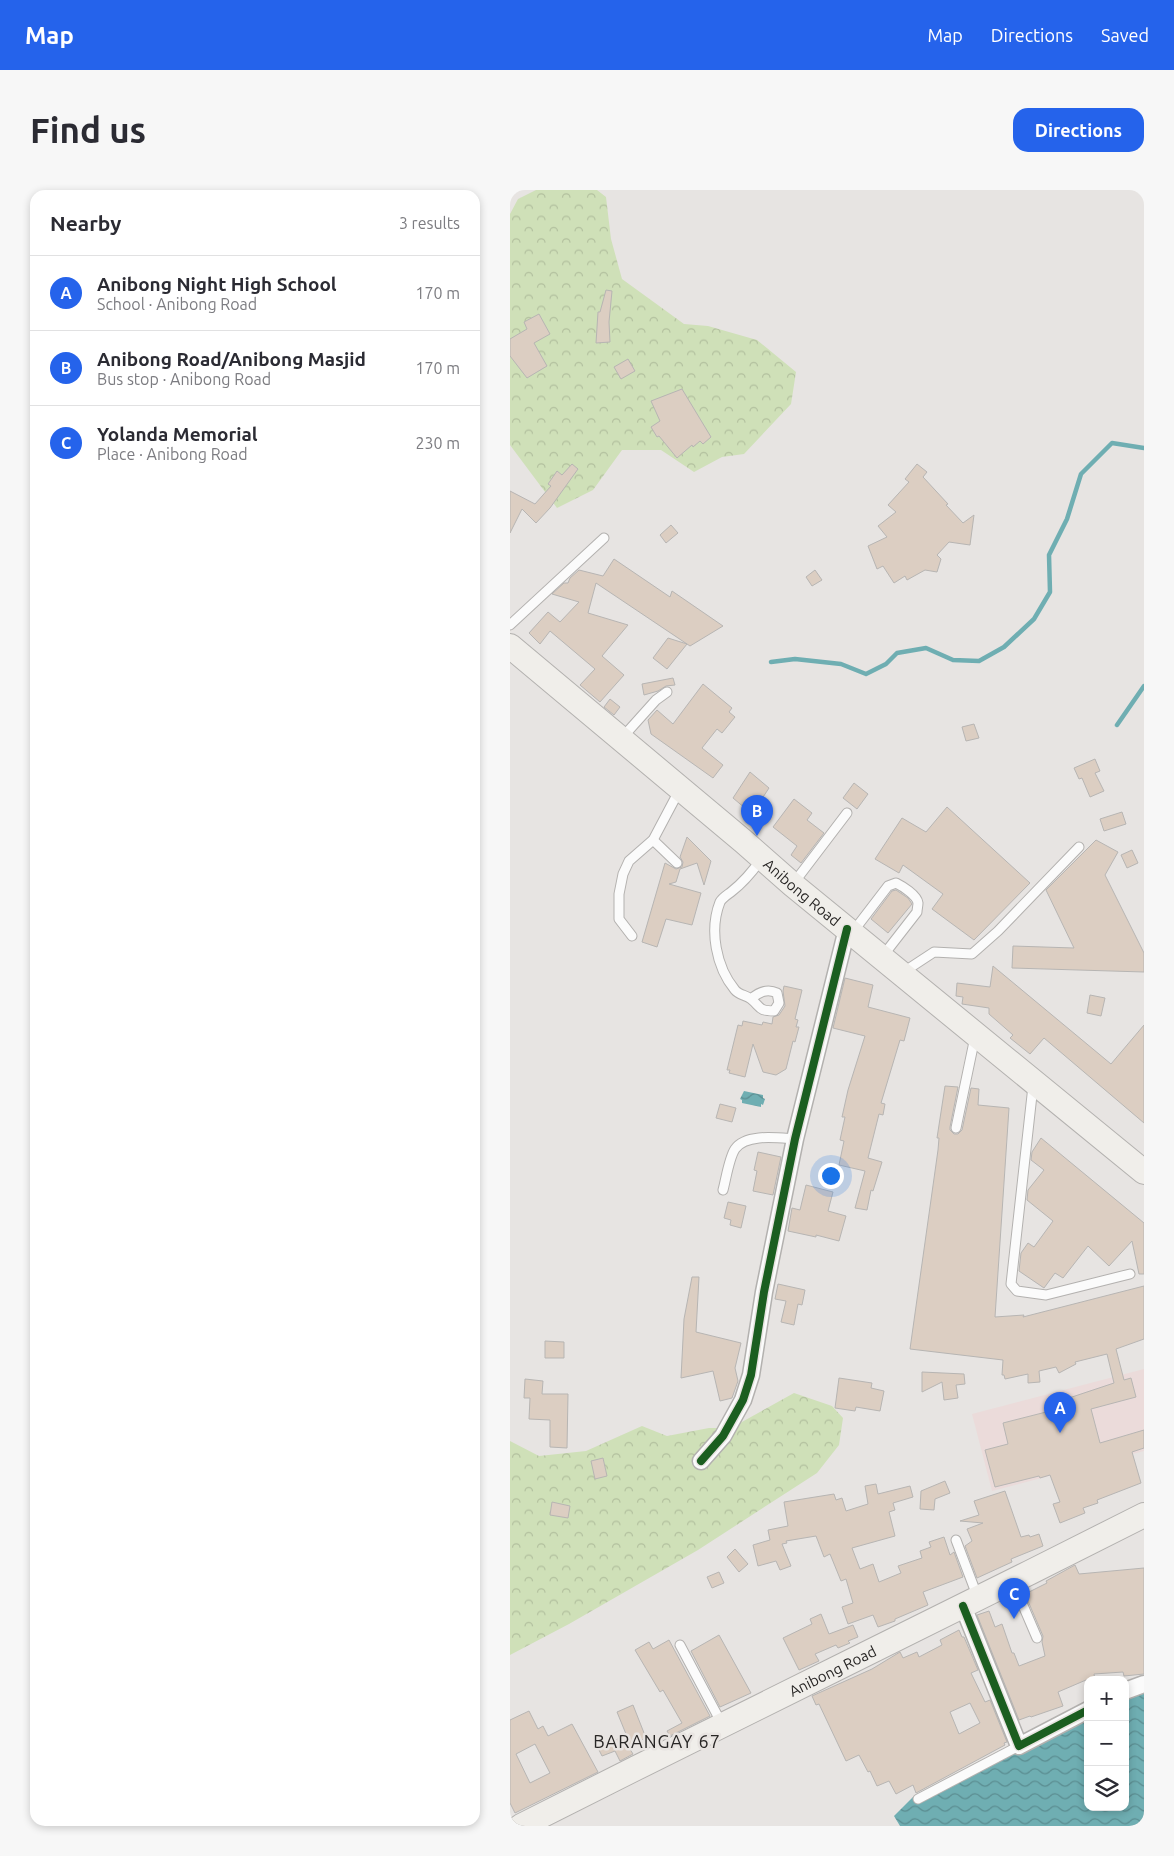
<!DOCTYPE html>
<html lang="en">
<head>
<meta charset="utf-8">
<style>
  :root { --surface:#fff; --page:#f7f7f7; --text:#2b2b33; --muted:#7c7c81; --line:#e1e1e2; --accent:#2563eb }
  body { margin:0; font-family:Ubuntu,sans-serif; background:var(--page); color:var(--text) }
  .controls { position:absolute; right:15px; bottom:15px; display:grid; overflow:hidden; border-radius:10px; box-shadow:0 2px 8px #0003 }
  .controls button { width:45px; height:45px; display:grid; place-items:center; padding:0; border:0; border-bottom:1px solid var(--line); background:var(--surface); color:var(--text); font:25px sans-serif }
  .you { position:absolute; left:320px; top:985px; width:18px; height:18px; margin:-12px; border:4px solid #fff; border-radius:50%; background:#1a73e8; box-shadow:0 0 0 8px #1a73e833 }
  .badge { display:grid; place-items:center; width:32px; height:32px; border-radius:50%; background:var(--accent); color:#fff; font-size:16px; font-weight:700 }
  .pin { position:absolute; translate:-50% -41px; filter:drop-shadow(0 1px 2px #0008) }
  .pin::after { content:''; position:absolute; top:26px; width:18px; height:15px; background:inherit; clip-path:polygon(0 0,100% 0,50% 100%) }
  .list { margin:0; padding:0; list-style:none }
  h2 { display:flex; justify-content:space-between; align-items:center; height:65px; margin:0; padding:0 20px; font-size:21px }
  h2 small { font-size:16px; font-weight:400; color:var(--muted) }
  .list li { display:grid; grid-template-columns:32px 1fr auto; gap:15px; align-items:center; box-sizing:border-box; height:75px; padding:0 20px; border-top:1px solid var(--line) }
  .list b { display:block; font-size:19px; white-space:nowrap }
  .list p { margin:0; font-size:16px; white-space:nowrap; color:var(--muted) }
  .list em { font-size:16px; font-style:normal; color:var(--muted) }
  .icon { flex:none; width:28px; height:28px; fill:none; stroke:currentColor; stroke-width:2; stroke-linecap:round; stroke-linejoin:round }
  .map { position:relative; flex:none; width:634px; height:1636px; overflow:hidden; border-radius:15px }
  header { display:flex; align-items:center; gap:30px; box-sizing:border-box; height:70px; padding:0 25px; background:var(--accent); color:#fff }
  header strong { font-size:24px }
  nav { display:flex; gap:28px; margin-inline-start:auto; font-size:18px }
  .intro { display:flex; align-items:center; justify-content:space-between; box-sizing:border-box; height:120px; padding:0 30px }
  h1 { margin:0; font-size:35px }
  .button { padding:12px 22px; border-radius:15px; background:var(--accent); color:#fff; font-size:18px; font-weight:700 }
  main { display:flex; gap:30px; padding:0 30px }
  aside { flex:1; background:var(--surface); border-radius:15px; box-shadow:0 2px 8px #0003 }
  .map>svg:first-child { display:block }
</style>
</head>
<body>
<header>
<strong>Map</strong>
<nav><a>Map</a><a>Directions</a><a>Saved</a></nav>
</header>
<div class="intro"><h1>Find us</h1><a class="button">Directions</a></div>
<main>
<aside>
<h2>Nearby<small>3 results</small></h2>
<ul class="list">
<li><span class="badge">A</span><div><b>Anibong Night High School</b><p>School · Anibong Road</p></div><em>170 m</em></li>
<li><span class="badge">B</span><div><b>Anibong Road/Anibong Masjid</b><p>Bus stop · Anibong Road</p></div><em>170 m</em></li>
<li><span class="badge">C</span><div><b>Yolanda Memorial</b><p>Place · Anibong Road</p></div><em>230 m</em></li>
</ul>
</aside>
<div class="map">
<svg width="634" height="1636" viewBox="0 0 634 1636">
  <defs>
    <pattern id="forest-crowns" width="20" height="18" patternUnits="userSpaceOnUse" patternTransform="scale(1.25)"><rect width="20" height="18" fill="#cfe0b8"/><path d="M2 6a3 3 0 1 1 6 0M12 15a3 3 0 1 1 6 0" fill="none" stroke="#b2c09e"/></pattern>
    <pattern id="water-waves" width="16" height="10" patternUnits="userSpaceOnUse" patternTransform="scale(1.25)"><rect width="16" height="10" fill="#6faeb2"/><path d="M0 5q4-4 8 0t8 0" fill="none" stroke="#5b8d91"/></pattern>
  </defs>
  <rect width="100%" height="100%" fill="#e7e4e2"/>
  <!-- education -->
  <path fill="#ebdbda" d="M634,1179V1261L482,1301L462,1224Z"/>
  <!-- forest -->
  <g fill="url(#forest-crowns)">
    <path d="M26,0H87L96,7L101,49L112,89L174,134L198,136L247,150L286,182L281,214L234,264L212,267L184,282L151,260H112L83,300L47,318L0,255V24L8,9Z"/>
    <path d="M284,1203L322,1216L333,1228L329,1255L307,1283L188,1360L59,1434L0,1465V1251L29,1266L76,1261L132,1236L157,1246L199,1238H221Z"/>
  </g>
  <!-- water -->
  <g fill="url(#water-waves)">
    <path d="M234,901L253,905V908L255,909L253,915L251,914V917L232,913V910L230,909Z"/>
    <path d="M634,1502V1636H390L384,1626L403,1607L408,1613L578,1526V1617H615V1509Z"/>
  </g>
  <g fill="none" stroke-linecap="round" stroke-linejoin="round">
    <!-- stream -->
    <g stroke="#6faeb2" stroke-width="4.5">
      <path d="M261,472L285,469L331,474L356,484L376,474L387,463L416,458L443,470L469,471L494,457L524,429L540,402L539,365L557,329L571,284L602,253L634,258"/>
      <path d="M607,535L634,496"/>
    </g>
  </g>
  <!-- building -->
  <g fill="#dccec2" stroke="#b7b5b3" fill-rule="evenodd">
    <path d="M96,100L102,101L99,132L100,152L86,153L88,122H90Z"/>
    <path d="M29,124L40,144L24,153L37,176L17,188L0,166V149L17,139L14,132Z"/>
    <path d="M118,169L125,181L111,189L104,177Z"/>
    <path d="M172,199L201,247L193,254L190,251L183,257L182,255L167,268L149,246L147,247L141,237L150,231L141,211Z"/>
    <path d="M62,274L68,279L40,318L26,333L12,319L0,343V301L25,314L41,296L38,294L47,281L52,285Z"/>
    <path d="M407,274L417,282L413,287L438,314L436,315L453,333L464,325L460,355L439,352L427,365L431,369L427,382L415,380L397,390L395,386L384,393L373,376L367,379L358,356L377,347L368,336L386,322L378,315L399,292L395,289Z"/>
    <path d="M161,335L168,343L156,353L150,345Z"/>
    <path d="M104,369L160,407L162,401L213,436L180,456L177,454L157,479L143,468L158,448L177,454L86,393L78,423L118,435L92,466L114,485L90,512L70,495L85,479L40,441L30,454L19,443L38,422L50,432L69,412L42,404L54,393H58L60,388L69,380L93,386Z"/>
    <path d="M305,380L312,390L302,396L296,387Z"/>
    <path d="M163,488L165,495L156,496L148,501L134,505L132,494Z"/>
    <path d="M193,494L222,518L219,522L225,527L212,543L207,539L192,558L213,575L203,588L141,544L138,530L147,520L163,534Z"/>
    <path d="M100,509L110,517L104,525L94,517Z"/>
    <path d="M464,534L469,548L456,551L452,537Z"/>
    <path d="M585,569L590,581L585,583L594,601L580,607L572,588L569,589L564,578Z"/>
    <path d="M240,582L259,598L242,624L223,608Z"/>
    <path d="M344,593L358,604L347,619L333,608Z"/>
    <path d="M284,609L302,623L297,630L314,643L291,673L281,665L287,656L263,637Z"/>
    <path d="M437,617L520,693L464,750L422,719L433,704L393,675L389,683L365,669L392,628L416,642Z"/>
    <path d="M612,622L616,634L594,641L590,629Z"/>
    <path d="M177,647L201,671L194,695L187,673L170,679L166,692L159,694L191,703L182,735L156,729L147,757L132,752L155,673L166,679L172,677L173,672L170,667Z"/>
    <path d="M586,650L608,662L595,685L634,763V782L502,778L503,756L564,758L536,700Z"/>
    <path d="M622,660L628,673L617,678L611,665Z"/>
    <path d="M386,700L398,708L402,714L378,743L361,729L382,701Z"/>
    <path d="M483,776L601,874L634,835V933L534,848L520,864L500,848L503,845L479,824V818L452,814L453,807L446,806L447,793L480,797Z"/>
    <path d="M335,788L363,795L358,817L400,828L394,851L390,850L371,913L375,914L373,925L369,924L358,968L372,972L363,1001L361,1000L357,1020L345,1018L355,981L329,975L334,951L330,950L335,927H332L338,900L355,846L323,838Z"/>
    <path d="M274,796L292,800L285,829L288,830L286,837H289L285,852L283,851L276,879L266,885L253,882L243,854L235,887L219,883L220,880H217L228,835L232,836L233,831L252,835L253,832L262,834L263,827L269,825L275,816L273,801Z"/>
    <path d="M580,805L595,808L591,826L577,823Z"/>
    <path d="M435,896L448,897L440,937V940L444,944H448L452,940L461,898L469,899L468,915L499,918L485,1127L514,1125L513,1127L634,1096V1149L606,1159L614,1190L621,1188L626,1207L581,1219L590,1253L634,1240V1258L622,1262L631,1293L587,1310L588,1313L573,1318L575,1323L550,1333L543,1314L550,1312L540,1285L530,1288L529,1286L485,1297L475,1260L498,1254L493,1233L540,1221L538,1215L604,1193L597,1164L565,1172L566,1174L549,1183L546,1177L529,1181L530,1192L518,1193V1184L495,1189L494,1185H492L493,1170L400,1159L428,960L429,948H427Z"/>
    <path d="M210,914L226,918L222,932L206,928Z"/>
    <path d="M531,948L634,1033V1084H629L622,1051L599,1076L578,1056L553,1088L545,1083L534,1098L509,1081L511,1063L518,1053L524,1057L543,1031L517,1010L518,1000L534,980L521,970L522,962Z"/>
    <path d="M248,962L271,967L263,1005L243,1001L247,981L244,980Z"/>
    <path d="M296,995L323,1002L318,1021L336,1026L329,1051L306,1045V1047L278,1041L282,1018L290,1020Z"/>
    <path d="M218,1012L236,1016L231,1038L220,1035L221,1030L214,1028Z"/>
    <path d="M182,1087H189L186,1142L231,1153L225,1178L228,1191L222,1208L210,1211L203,1181L171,1188L174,1129Z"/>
    <path d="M268,1094L295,1100L292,1115L288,1114L284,1135L271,1132L276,1111L265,1109Z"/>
    <path d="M35,1151L54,1152V1168H35Z"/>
    <path d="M412,1182L454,1184L455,1194L446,1195L448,1208L434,1210L432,1192L412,1202Z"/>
    <path d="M329,1188L362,1193L361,1198L374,1201L370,1221L346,1217L345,1221L325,1218Z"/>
    <path d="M15,1189L33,1191L32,1204H58L57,1258L40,1257V1230L19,1229L20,1208H14Z"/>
    <path d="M93,1268L97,1286L85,1289L81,1271Z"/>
    <path d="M435,1291L440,1303L425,1309L424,1320L410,1319L411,1301Z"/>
    <path d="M366,1294L368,1304L400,1296L403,1307L383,1313L385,1320L379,1322L385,1346L342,1358L350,1379L363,1374L369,1392L391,1383L388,1376L412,1368L410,1361L421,1357L419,1352L434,1347L440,1365L444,1362L453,1387L413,1402L418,1415L385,1429V1431L368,1437L363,1425L338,1434L332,1417L343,1413L336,1389L331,1391L320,1364L314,1367L306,1346L276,1351L277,1353L272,1354L281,1376L270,1380L266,1371L248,1376L243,1355L260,1350L258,1340L278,1336L274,1312L324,1304L326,1310L332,1308L336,1321L358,1314L355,1296Z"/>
    <path d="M495,1301L511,1347L519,1345L520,1347L529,1344L533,1356L501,1369L502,1372L467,1388L455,1356L462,1351L457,1339L473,1333L450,1331L469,1325L464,1311Z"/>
    <path d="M42,1312L60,1316L58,1328L40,1325Z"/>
    <path d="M225,1359L238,1374L229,1382L217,1367Z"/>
    <path d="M565,1375L569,1384L634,1378V1484L614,1486L613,1482L584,1484L585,1490H576L548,1502L553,1516L521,1527L520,1526L509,1530L467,1425L479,1421L485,1437L492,1434L502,1463H504L509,1476L535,1466L532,1452L533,1446L515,1404L537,1393L536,1391Z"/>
    <path d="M209,1382L214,1393L202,1398L197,1387Z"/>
    <path d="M311,1424L319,1444L343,1435L348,1447L338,1451L340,1453L328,1458L326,1455L305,1464L309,1471L289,1480L273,1448L302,1434L300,1429Z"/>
    <path d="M449,1440L452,1447H454L468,1480L461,1483L475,1512L480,1510L497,1552L494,1553L495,1555L406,1603L403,1595L386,1604L379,1591L367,1596L360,1581L358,1582L349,1565L336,1571L309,1514L306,1515L302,1506L362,1479L390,1462L393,1468L407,1462L409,1467L432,1455L430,1450ZM460,1513L470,1533L449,1544L440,1522Z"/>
    <path d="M209,1445L241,1503L210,1517L181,1461Z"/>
    <path d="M159,1450L200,1526L160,1546L157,1541L172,1533L153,1500L150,1502L125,1460L139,1452L143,1459Z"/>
    <path d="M123,1515L136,1548L118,1556L123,1564L110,1571L105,1561L92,1566L89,1560L116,1544L107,1522Z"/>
    <path d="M19,1521L28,1539L33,1536L38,1546L62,1534L88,1582L5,1623L0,1613V1530ZM25,1554L40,1583L20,1593L6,1564Z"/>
  </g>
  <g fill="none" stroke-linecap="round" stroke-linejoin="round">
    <!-- lane casing -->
    <g stroke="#b3b1af" stroke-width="11">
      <g id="lane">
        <path d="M0,435L94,348"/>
        <path d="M111,549L146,510L157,502"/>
        <path d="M143,650L167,673"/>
        <path d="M283,694L337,623"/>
        <path d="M342,743L378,696L386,693C392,696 407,705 408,713C408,716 407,719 407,722L372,767"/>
        <path d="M122,746L109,729V704L113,684L119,671L143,650L170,599"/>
        <path d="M392,783L424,762L462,764L488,741L569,657"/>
        <path d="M241,809C249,802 257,798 267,803L269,813L264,821C248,821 251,817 241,809C236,805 229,805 225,800C206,777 199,740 210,712C212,708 217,705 221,702C234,692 243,681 252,668"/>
        <path d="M523,896L501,1094L507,1101L536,1105L620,1084"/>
        <path d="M446,938L465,847"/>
        <path d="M213,1000C216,989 219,968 225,959C236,943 269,948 285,949"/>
        <path d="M446,1350L468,1408"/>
        <path d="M503,1392L527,1448"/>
        <path d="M170,1455L212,1534"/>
        <path d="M408,1609L509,1556"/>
      </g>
    </g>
    <!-- street casing -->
    <g stroke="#b3b1af" stroke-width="19">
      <g id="street">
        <path d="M191,1271L213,1246L233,1210L241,1185L254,1102L285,949L337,739"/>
        <path d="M453,1416L509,1556L578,1520"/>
        <path d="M615,1501L634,1494"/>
      </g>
    </g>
    <!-- secondary casing -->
    <g stroke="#b3b1af" stroke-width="26">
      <g id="secondary">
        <path id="s1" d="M0,456L233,651L283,695L634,982"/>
        <path id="s2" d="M11,1636C218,1531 427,1430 634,1325"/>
      </g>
    </g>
    <!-- lane -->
    <use href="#lane" stroke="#fbfbfb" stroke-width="9"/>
    <!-- street -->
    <use href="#street" stroke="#fbfbfb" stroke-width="16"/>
    <!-- secondary -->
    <use href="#secondary" stroke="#f0eeea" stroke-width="24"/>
    <!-- cycleway casing -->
    <g stroke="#e8e4e1" stroke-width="11">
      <g id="cycleway">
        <path d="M191,1271L213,1246L233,1210L241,1185L254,1102L285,949L337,739"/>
        <path d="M453,1416L509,1556L578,1520"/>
      </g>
    </g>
    <!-- cycleway -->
    <use href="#cycleway" stroke="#1b5e20" stroke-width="8"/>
  </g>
  <g text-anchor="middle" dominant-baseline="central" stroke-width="5" stroke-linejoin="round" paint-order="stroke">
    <!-- street labels -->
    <g font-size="15" fill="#282625" stroke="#e8e4e1">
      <text stroke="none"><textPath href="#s1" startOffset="382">Anibong Road</textPath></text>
      <text stroke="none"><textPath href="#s2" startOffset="348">Anibong Road</textPath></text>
    </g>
    <!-- quarter labels -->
    <g font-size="18" letter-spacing="1" fill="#282625" stroke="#e8e4e1">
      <text x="147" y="1551">BARANGAY 67</text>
    </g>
  </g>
</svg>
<div class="controls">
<button>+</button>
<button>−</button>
<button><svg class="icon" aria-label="layers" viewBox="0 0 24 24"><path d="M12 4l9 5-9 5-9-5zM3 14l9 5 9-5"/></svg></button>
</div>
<div class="you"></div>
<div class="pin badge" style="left:550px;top:1243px">A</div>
<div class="pin badge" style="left:247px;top:646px">B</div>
<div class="pin badge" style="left:504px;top:1429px">C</div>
</div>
</main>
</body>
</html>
